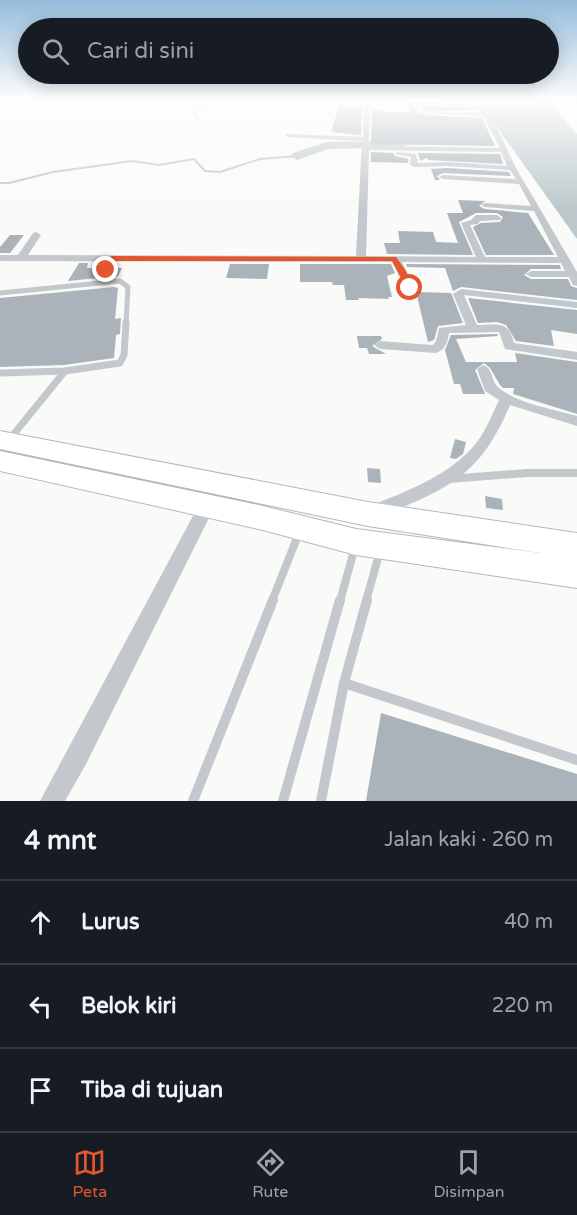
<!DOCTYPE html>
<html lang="id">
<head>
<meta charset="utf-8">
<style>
  :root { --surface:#171b24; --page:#242831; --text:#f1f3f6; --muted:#9ea1a6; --line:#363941; --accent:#e4572e }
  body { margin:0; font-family:"Varela Round",sans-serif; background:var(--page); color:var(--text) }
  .stop { position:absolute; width:18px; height:18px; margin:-14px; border:4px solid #e4572e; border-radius:50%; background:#fff }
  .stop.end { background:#e4572e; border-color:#fff; box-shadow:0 2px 6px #0008 }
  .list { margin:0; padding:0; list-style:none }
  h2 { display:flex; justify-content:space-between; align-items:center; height:78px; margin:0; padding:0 24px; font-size:26px }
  h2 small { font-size:20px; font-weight:400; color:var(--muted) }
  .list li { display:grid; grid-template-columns:39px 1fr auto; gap:18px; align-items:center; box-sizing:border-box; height:84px; padding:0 24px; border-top:2px solid var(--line) }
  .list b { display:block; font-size:22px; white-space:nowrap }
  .list em { font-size:20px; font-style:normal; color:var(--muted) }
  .icon { flex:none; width:33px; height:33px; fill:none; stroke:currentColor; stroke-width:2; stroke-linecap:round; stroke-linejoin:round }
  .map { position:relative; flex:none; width:577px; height:801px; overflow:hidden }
  .search { position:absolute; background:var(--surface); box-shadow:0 3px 15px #0003; left:18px; right:18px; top:18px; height:66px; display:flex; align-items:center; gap:15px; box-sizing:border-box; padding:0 21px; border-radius:33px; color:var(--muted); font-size:22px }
  .sheet { height:330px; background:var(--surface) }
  nav { display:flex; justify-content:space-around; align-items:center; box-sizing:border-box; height:84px; border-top:2px solid var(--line); background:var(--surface); font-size:16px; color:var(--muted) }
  nav a { display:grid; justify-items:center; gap:3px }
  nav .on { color:var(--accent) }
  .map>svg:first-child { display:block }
</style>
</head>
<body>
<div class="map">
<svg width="577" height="801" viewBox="0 0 577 801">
  <rect width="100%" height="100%" fill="#fafaf8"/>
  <!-- water -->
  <path fill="#bbc7cb" d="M477,99H547L577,134V239Z"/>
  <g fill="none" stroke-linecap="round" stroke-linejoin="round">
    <!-- stream-far1 -->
    <g stroke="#bbc7cb" stroke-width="1.5">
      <path d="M198,122L197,115L191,110L208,104L207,99"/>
      <path d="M287,157L297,156"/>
    </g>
    <!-- stream -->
    <path stroke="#bbc7cb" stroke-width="2" d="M0,183H9L53,172L132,161L159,165L194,159L205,171L220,172L260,159L297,156"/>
    <!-- river -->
    <path fill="#bbc7cb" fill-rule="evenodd" d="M418,132L424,135L422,137L403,147L328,149L297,160L291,156L293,153L327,142L400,141L409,134Z"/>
  </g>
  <!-- building -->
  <g fill="#aab3b9">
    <path d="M406,99H438L411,100L418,114L422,112L424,115L482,118L495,146L371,144L372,108L384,112H410Z"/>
    <path d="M339,106L362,108L361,135L331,132Z"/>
    <path d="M422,106L475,107L477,110L423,111Z"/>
    <path d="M371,152L393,153L395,156L409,159L408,163L371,162Z"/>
    <path d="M418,153L500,154L503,164L428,160L427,158L420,161Z"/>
    <path d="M447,168L509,172L511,176L443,173L437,176L440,180H435L431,169Z"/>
    <path d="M458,200L485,201L479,206L485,209L528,213L554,255H486L473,227L481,223L500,222L503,217L497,213H476L459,222L473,255L387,254L384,243H400L398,231L433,232L436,242L458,243L447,213H463Z"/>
    <path d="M10,235H24L10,253H0V247Z"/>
    <path d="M79,263H88L87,268H122L118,276L68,281Z"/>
    <path d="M230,264H269L267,279L226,278Z"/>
    <path d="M300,264H391L395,273L387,276L392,297H388L389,299L358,298L359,300H346L344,285H333L332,282H300Z"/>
    <path d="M406,264L560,265L561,269H531L524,275L531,279H568L571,286L577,288V300L461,287L453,291L445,268L407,267Z"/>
    <path d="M114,287L118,288L115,319L121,318L120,334L116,335L114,358L64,365L0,367V298Z"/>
    <path d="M416,292L451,293L463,323L438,326L434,340L428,342Z"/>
    <path d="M468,298L577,310V334L551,330L554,346L516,341L506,325L497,322L478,323Z"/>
    <path d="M497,334L498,336L456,339L466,362H517L515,353L577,362V414L513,394L514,388H503L500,385L490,368L484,363L475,370L485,394H463L460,384H454L445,350L451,335Z"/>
    <path d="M357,336H381L382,339L372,346L386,354H369L367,348H359Z"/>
    <path d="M455,439L466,442L463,454L456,459L450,458Z"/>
    <path d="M367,468L380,469L381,483L368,482Z"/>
    <path d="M485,496L502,499L503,510L486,508Z"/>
    <path d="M381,713L577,774V801H366Z"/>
  </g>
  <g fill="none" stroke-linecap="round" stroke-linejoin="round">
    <!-- highway casing -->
    <g stroke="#b4b9bd" stroke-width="2">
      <path id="highway" d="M0,431L368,502L577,533V588L356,555L263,530L0,471V451L263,506L356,529L540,553L368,526L0,449Z"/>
    </g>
    <!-- lane-far3 -->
    <path stroke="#c3c8cc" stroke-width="5" d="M0,293L120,281L128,287L126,324"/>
    <!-- lane-far2 -->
    <g stroke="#c3c8cc" stroke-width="7">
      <path d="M0,373L65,371L120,363L124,355L126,323"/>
      <path d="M9,440L65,371"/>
    </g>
    <!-- lane-far1 -->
    <g stroke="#c3c8cc" stroke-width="8">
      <path d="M448,479L527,473H577"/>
      <path d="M272,601L299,533"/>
      <path d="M340,601L355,547"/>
      <path d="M366,601L380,551"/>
    </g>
    <!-- lane -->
    <g stroke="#c3c8cc" stroke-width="10">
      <path d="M367,600L344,683L577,760"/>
      <path d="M193,801L273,600"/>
      <path d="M283,801L340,600"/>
      <path d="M321,801L344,683"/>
    </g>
    <!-- street -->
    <g fill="#c3c8cc" fill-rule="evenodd">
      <path d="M473,99H478L496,126L516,168L577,272V286L573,285L569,277H531L526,274L531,271H565L561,263L402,262L415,288L410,291L405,288L392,262L0,261V255H18L33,233L36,232L41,235L28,255L356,256L362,141L287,137L285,134L363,137L364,106L367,104L370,106L369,146L500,148L483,116L424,113L481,112L476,105L418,104L421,110L418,112L412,102L474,101ZM369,150L501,152L507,166L447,162L418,163L416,154L398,152L395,154L411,157L410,165L414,167L447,166L510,170L516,179L443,175L439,177L443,179L519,184L531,206L485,203L481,205L485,207L534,211L558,257H485L470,225L478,224L480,221L500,220L501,218L497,215H476L471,220L461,223L476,257L366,256Z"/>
      <path d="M461,289L577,302V308L464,295L477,325C499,325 508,320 514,343L577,352V360L505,349L499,332L449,333C448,342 445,350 436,353L380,349L374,345L380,341L433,345L436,341L439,328L466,325L453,294Z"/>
      <path d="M483,365C493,368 491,381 498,387C515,403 554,409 577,416V426L510,405C480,477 447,489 379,517L373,519L367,517L365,512L367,507C407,491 450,476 477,442C487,429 492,414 499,400L485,391L477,369Z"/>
      <path d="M207,499L213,501L215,506L86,764L65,801H40L201,501Z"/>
    </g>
    <!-- highway -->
    <use href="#highway" fill="#fff" fill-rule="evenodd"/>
  </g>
  <!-- sky -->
  <linearGradient id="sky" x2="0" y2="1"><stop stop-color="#96bcdc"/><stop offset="0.47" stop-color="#fdfdfc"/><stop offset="1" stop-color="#fdfdfc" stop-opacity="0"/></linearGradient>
  <rect width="577" height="211" fill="url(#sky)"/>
  <!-- route -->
  <path fill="#e4572e" d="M112,256L396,257L406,271L413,288L407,289L392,261H114L109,272H104L108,258Z"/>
</svg>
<div class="stop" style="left:410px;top:288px"></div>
<div class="stop end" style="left:106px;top:270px"></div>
<div class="search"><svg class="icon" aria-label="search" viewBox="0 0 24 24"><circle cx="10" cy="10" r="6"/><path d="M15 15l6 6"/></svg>Cari di sini</div>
</div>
<section class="sheet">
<h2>4 mnt<small>Jalan kaki · 260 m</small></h2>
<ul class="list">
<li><svg class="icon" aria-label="ahead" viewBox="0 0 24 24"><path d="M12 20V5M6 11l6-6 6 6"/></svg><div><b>Lurus</b></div><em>40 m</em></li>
<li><svg class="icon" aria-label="left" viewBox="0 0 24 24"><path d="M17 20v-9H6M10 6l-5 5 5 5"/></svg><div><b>Belok kiri</b></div><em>220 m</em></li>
<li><svg class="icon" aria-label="arrive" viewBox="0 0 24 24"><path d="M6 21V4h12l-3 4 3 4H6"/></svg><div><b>Tiba di tujuan</b></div></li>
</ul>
</section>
<nav>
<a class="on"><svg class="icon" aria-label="map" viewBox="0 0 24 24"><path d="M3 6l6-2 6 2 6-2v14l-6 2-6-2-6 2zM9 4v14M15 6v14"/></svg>Peta</a>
<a><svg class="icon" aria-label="directions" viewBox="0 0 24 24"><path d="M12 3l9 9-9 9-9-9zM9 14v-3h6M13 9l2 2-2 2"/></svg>Rute</a>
<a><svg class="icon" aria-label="saved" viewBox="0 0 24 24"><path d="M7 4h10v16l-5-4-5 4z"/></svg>Disimpan</a>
</nav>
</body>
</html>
